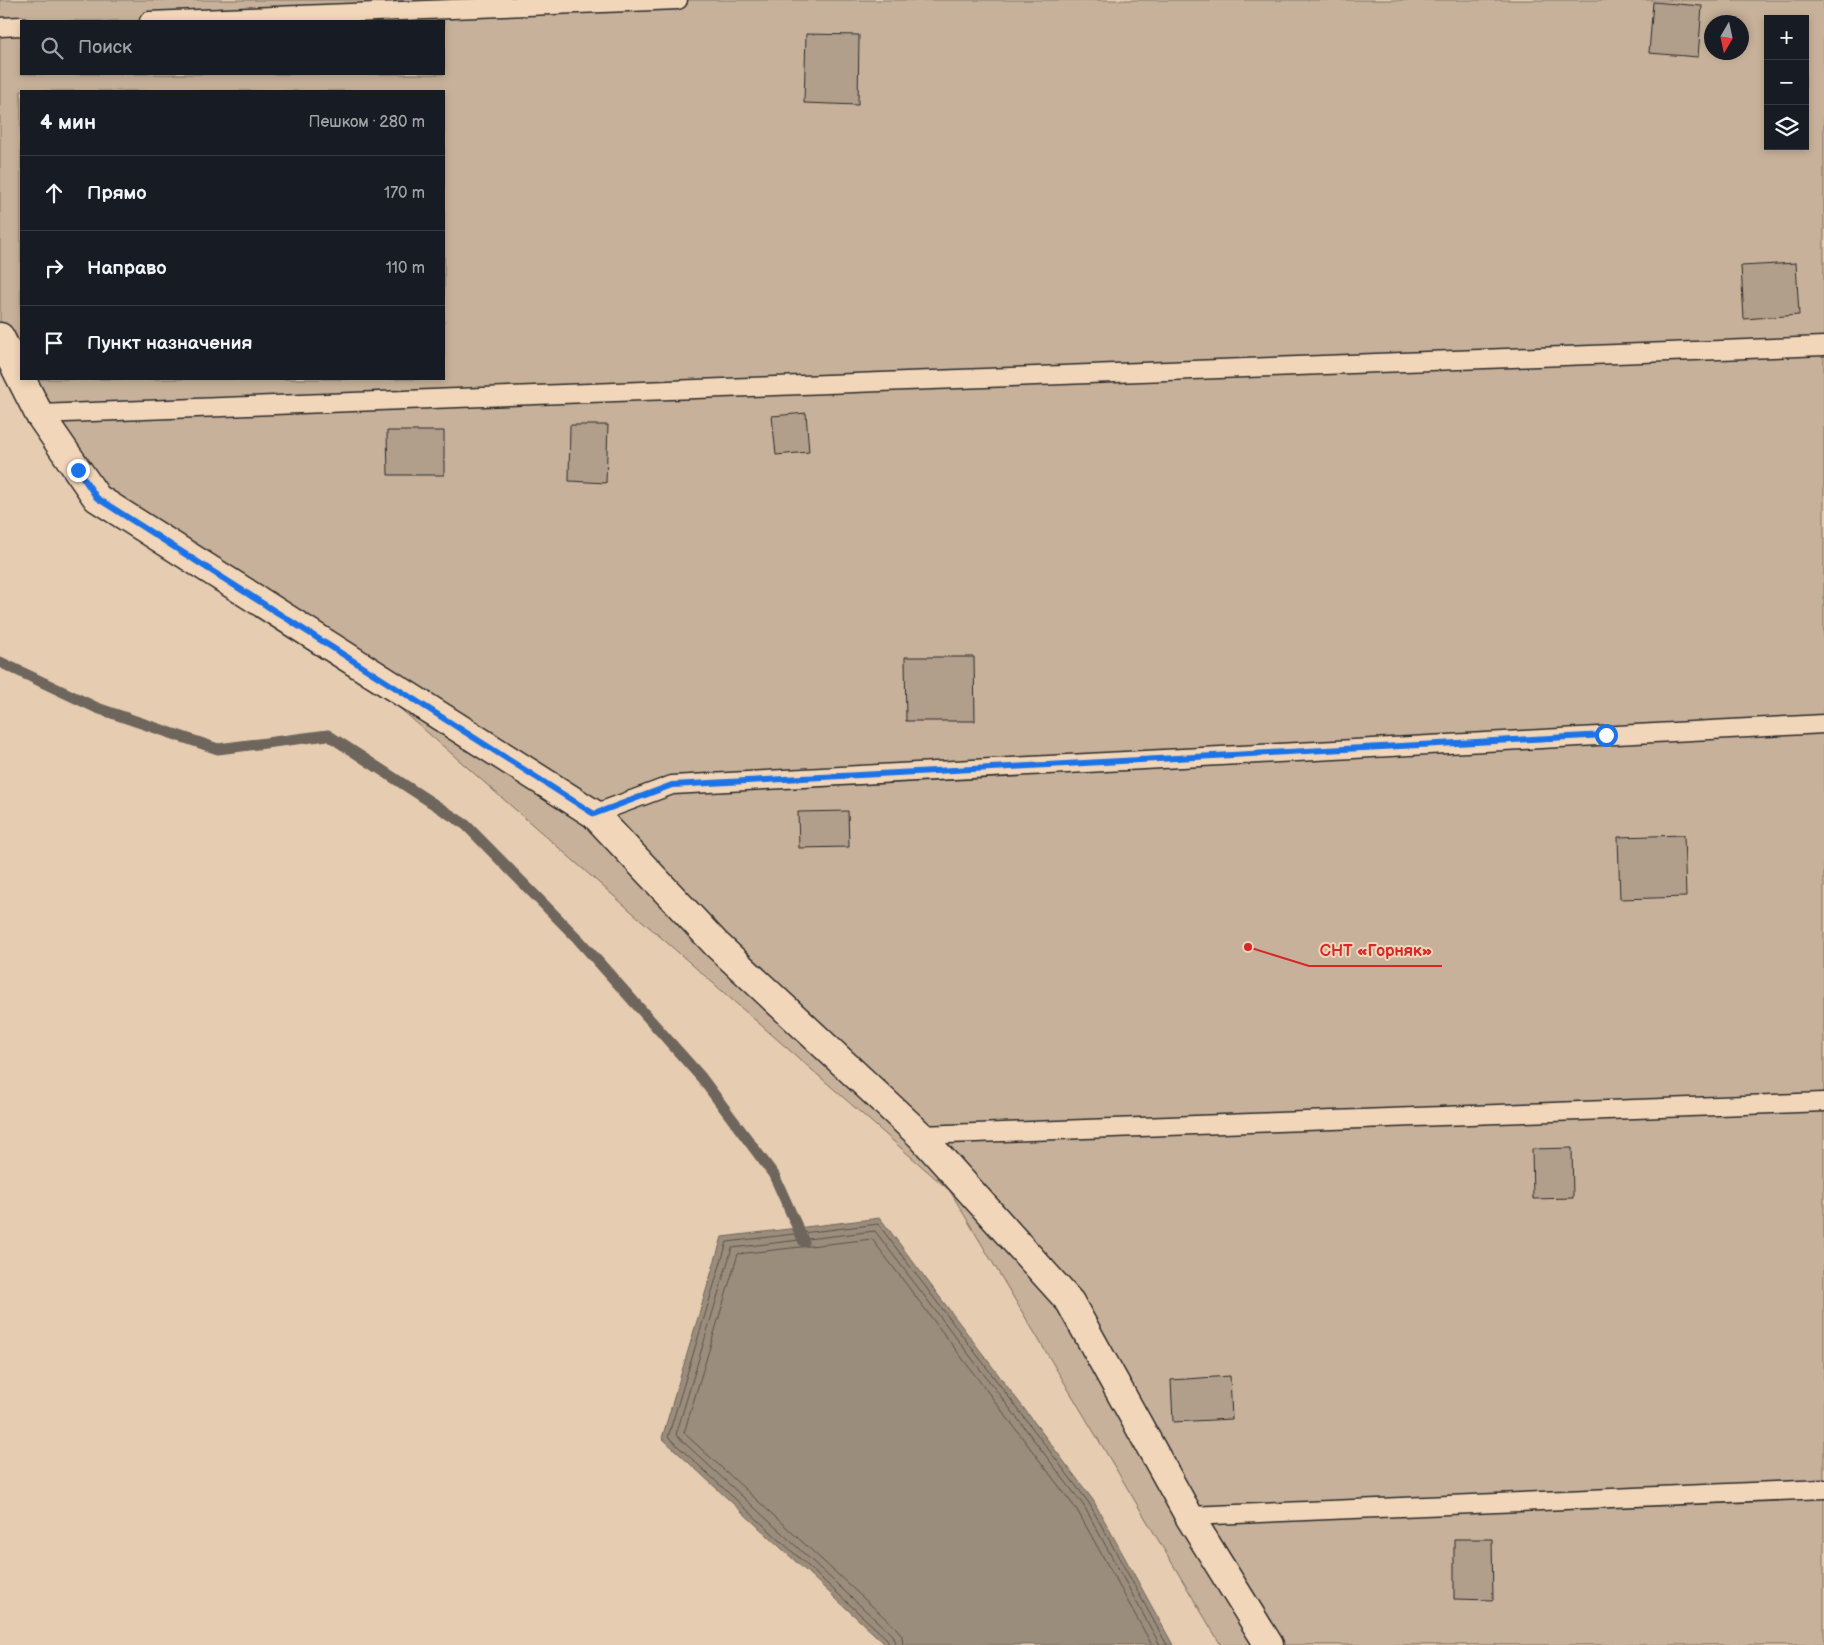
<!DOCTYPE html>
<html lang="ru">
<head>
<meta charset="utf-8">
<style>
  :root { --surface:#171b24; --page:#20242c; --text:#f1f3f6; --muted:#9ea1a6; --line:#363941 }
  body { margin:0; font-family:"Balsamiq Sans",sans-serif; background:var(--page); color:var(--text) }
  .controls { position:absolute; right:15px; top:15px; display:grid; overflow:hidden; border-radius:0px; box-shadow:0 2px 8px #0003 }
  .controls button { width:45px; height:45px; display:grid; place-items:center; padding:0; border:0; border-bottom:1px solid var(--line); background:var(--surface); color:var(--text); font:25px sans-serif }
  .compass { position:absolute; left:1704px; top:15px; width:45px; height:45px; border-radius:50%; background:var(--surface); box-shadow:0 2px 8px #0003; rotate:189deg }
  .stop { position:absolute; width:15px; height:15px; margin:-11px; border:4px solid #1a73e8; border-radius:50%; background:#fff }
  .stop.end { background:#1a73e8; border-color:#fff; box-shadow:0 1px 5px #0008 }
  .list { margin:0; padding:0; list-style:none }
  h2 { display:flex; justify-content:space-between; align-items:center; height:65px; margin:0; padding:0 20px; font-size:21px }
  h2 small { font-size:16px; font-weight:400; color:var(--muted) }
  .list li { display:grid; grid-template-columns:32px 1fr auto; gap:15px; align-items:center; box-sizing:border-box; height:75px; padding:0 20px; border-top:1px solid var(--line) }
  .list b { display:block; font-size:19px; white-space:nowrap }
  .list em { font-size:16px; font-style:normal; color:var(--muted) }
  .icon { flex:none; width:28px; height:28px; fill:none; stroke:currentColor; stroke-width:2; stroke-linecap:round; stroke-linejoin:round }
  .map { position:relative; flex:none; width:1824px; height:1645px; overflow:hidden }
  .search { position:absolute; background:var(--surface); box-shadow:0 2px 8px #0003; left:20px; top:20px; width:425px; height:55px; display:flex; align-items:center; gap:12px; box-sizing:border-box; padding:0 18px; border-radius:0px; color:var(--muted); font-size:19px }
  .panel { position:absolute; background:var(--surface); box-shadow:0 2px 8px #0003; left:20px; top:90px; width:425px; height:290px; border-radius:0px }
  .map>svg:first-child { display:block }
</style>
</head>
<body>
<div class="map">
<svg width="1824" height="1645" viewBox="0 0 1824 1645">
  <rect width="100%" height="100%" fill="#e6ccb1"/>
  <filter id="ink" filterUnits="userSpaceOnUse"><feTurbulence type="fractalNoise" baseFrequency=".02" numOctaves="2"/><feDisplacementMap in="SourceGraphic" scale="10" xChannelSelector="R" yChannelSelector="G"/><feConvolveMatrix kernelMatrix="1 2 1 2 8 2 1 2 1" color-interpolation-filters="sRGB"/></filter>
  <g filter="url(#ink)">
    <!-- green -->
    <path fill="#c7b19a" stroke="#796e62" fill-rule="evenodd" d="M0,0H1824V1645H1221L950,1191L395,704L70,468L27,379H444V91H21V367L0,322ZM1768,19H1805V146H1768ZM21,21H444V74H21ZM1712,22H1742V52H1712Z"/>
    <!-- water -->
    <path fill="#9b8d7b" stroke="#6e665b" d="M880,1218L1093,1500L1173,1645H886L662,1438L722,1237Z"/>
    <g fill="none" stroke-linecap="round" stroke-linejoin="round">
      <!-- shore -->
      <g stroke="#58524b" stroke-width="1">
        <path d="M889,1645L887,1639L668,1437L727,1242L878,1224L1089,1503L1167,1645"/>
        <path d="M896,1645L892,1635L676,1435L732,1248L875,1231L1084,1506L1160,1645"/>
        <path d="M903,1645L902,1636L897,1629L684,1433L738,1254L872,1239L1077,1510L1152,1645"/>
      </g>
      <!-- stream -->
      <path stroke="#6e665b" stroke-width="11" d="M0,662L97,708L218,749L328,735L466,825L578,939L701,1077L774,1175L804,1242"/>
    </g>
    <!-- building -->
    <g fill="#b19f8c" stroke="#2b2b2b">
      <path d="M1653,2L1702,6L1698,57L1649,53Z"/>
      <path d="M806,34L859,35L858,105L804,103Z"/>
      <path d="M1796,263L1799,315L1744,319L1741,266Z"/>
      <path d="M806,413L809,452L776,455L772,416Z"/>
      <path d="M570,425H608L606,483L569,481Z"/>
      <path d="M387,431H444V475H388Z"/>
      <path d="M905,657H974L975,721H906Z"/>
      <path d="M848,811L849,847L799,848L798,812Z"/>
      <path d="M1684,835L1686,897L1620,899L1618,837Z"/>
      <path d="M1572,1148L1573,1198L1533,1199L1532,1149Z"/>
      <path d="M1230,1376L1232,1419L1173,1422L1171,1380Z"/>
      <path d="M1454,1539H1492L1493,1600L1454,1599Z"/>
    </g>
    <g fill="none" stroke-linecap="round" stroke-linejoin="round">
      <!-- service casing -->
      <g stroke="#2b2b2b" stroke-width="21">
        <g id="service">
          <path d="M149,21L678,0"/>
          <path d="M0,27L21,26"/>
          <path d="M39,414L1824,346"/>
          <path d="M594,814L672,785L1824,724"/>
          <path d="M920,1135L1824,1102"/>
          <path d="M1189,1516L1824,1489"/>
        </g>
      </g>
      <!-- minor casing -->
      <g stroke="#2b2b2b" stroke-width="31">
        <path id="minor" d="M0,337L39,414L97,498L594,814L716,944L920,1135L1070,1302L1189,1516L1269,1645"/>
      </g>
      <!-- service -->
      <use href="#service" stroke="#f2d6b9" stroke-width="18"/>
      <!-- minor -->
      <use href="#minor" stroke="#f2d6b9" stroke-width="28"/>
    </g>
  </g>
  <g fill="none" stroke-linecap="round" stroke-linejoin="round" filter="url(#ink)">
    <!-- route -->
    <path stroke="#1a73e8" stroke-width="6" d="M78,470L97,498L594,814L672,785L1606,735"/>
  </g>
  <!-- callouts -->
  <path fill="none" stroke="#d62828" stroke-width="2" d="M1248 947L1309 966H1442"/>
  <circle fill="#d62828" stroke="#f2d6b9" stroke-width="2" cx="1248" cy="947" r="5"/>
  <g font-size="16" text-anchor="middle" font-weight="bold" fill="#d62828" stroke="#f2d6b9" stroke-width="4" stroke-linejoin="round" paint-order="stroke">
    <text x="1376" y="956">СНТ «Горняк»</text>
  </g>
</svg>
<div class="controls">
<button>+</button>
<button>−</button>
<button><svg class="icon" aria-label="layers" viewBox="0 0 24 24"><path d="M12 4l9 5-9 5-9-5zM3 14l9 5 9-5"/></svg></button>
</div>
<svg class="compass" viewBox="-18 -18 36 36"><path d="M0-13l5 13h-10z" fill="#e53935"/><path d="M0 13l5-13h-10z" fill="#9ea1a6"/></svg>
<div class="stop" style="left:1606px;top:735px"></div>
<div class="stop end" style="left:78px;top:470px"></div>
<div class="search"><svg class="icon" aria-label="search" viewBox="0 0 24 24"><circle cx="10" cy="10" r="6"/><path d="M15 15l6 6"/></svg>Поиск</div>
<section class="panel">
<h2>4 мин<small>Пешком · 280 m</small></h2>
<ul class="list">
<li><svg class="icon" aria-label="ahead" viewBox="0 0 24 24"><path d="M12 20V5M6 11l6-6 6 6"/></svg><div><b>Прямо</b></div><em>170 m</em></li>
<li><svg class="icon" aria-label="right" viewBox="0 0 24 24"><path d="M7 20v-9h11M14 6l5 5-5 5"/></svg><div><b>Направо</b></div><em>110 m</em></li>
<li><svg class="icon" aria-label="arrive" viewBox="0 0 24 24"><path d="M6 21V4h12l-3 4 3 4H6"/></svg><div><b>Пункт назначения</b></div></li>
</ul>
</section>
</div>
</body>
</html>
